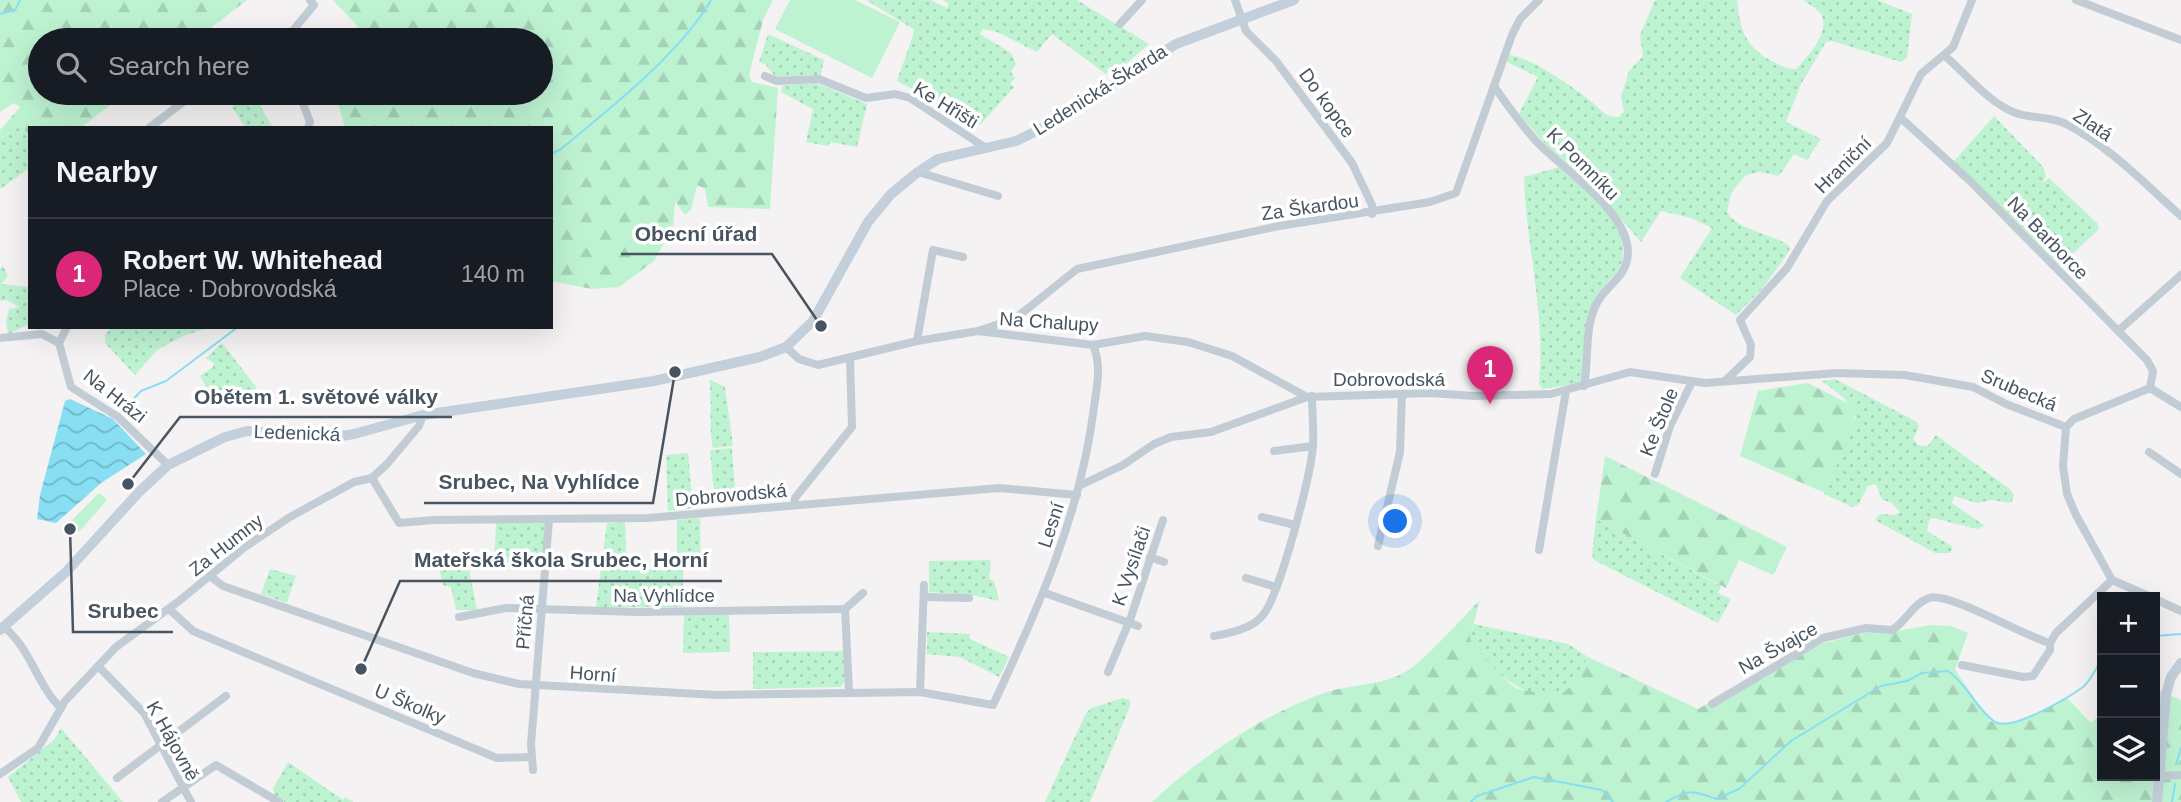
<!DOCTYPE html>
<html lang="en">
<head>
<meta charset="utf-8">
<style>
  :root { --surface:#171b24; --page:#242831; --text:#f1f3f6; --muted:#9ea1a6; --line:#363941; --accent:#db2777 }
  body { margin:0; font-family:Helvetica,sans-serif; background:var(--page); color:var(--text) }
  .controls { position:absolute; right:21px; bottom:21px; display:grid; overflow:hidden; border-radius:0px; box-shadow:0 7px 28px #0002 }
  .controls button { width:63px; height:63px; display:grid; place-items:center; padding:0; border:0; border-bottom:2px solid var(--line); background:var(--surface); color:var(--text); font:35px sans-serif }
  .you { position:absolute; left:1396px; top:522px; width:24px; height:24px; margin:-18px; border:5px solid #fff; border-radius:50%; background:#1a73e8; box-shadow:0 0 0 10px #1a73e833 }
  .badge { display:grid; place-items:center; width:46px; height:46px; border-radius:50%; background:var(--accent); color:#fff; font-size:23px; font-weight:700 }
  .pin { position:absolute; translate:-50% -58px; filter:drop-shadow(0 2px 4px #0008) }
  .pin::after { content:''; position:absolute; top:37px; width:24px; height:21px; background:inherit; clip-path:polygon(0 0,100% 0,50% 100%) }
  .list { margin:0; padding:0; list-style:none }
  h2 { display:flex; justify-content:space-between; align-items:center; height:91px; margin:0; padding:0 28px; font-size:30px }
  h2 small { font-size:23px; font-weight:400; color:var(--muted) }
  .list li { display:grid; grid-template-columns:46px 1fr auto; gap:21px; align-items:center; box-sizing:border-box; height:112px; padding:0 28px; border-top:2px solid var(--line) }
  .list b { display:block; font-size:26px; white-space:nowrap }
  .list p { margin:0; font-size:23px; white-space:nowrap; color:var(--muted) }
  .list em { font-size:23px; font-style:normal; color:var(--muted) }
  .icon { flex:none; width:38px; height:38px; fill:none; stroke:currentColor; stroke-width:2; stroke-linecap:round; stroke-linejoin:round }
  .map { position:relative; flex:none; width:2181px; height:802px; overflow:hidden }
  .search { position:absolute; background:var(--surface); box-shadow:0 7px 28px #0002; left:28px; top:28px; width:525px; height:77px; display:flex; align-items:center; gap:18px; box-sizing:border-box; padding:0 24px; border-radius:38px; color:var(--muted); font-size:26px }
  .panel { position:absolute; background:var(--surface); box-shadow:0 7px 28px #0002; left:28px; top:126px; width:525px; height:203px; border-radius:0px }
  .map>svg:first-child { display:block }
</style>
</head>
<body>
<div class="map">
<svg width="2181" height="802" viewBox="0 0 2181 802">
  <defs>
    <pattern id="grass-dots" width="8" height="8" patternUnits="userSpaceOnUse" patternTransform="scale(1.75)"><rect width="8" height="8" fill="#bef3d2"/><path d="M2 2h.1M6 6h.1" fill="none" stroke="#a5d2b7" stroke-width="1.8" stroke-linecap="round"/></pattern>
    <pattern id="forest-firs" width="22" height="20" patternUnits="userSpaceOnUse" patternTransform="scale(1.75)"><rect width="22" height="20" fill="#bef3d2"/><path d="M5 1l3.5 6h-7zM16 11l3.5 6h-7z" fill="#a5d2b7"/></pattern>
    <pattern id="water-waves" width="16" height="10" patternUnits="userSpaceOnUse" patternTransform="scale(1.75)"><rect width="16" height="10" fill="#88def3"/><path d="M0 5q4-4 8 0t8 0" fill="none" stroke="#71b7c8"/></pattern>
  </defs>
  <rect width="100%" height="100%" fill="#f4f2f2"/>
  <!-- grass -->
  <g fill="url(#grass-dots)">
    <path d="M866,0H930L947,8L949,4L943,0H1077L1149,44L1119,70L1111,69L1106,74L1052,34L1037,52L997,32L983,29L980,34L1011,53L1016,64L1011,72L1015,78L1010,84L1014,87L980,125L897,81L915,30Z"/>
    <path d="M1655,0H1737C1740,29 1744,45 1770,60C1780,65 1784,69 1796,69C1807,58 1831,31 1821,14C1817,8 1808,4 1803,0H1877L1912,14L1907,58L1901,62L1832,41L1826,42L1801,84L1786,122L1821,139L1807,160L1794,154L1779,176L1759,172L1746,175L1731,193L1727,212C1737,230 1772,234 1788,245L1790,250L1763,288L1736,315L1680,278L1712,228L1691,218L1661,211L1641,242L1589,182L1547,146L1519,114L1538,77L1507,62V55C1524,53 1573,87 1588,99C1600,107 1603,118 1619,117L1624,111L1621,97L1629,71L1643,56L1640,35Z"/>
    <path d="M768,34L824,60L821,75L776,77L765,64L759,62Z"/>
    <path d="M816,83L867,104L857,147L830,142L828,146L806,142L813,109L781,92L783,85Z"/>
    <path d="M250,93H253L273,128H246L232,107Z"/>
    <path d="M1994,116L2043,167L2046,176L2043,183L2049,178L2097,223L2099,229L2060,266L1954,161Z"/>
    <path d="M22,125L30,136V168L0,189V139Z"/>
    <path d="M1559,167C1584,189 1631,221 1622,260C1619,275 1605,282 1598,295C1590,311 1586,360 1582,380L1576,384L1542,389L1539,384C1546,314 1526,247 1524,177Z"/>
    <path d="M3,266L8,276L1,284L30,287V324L8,334L6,322L9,309L20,307L7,300L0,301V268Z"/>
    <path d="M112,327H211L183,336L157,350L135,375L105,343V335Z"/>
    <path d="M222,343L257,388L232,407L213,400L200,376L213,367L214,363L206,358Z"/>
    <path d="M709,379L725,387L733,446L713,448C708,421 713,404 709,379Z"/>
    <path d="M1835,379L1917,422L1919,427L1913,439L1918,445L1928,446L1936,435L2011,490L2014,496L2011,503L1991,500L1977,503L1954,496L1952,503L1985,526L1977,529L1933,518L1929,520L1927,531L1953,547L1950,553H1935L1875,520L1880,514L1895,515L1900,512L1891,502L1882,500L1876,484L1868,486L1858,505L1852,507L1824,494L1856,416L1844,398L1822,381Z"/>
    <path d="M732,448L736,503L715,505L710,450Z"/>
    <path d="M688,453L693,508L668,511L666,455Z"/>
    <path d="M700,518L701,568H683V607H596L607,523L625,522L627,571L677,568V520Z"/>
    <path d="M1596,519L1721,586L1718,593L1731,599L1718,623L1594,560L1592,555Z"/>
    <path d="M496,523H545L543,569L494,565Z"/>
    <path d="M991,560L989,579L994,581L999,601L972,595L929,592V561Z"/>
    <path d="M438,563L468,564L477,610H456L451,587L443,585Z"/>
    <path d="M270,569L296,576L287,603L261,594Z"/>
    <path d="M729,614L730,652L683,653L684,615Z"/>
    <path d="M1474,624L1568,644L1588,657C1582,667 1577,683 1567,690C1536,713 1489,668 1472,644L1470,637Z"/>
    <path d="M927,632L969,634L970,639L1009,657L999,677L960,657L927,654Z"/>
    <path d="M844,651L845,681L841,687L753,689V652Z"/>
    <path d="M1123,698L1130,700V706L1090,802H1045L1085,715L1091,708Z"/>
    <path d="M61,728L123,802H21L8,777L54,740Z"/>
    <path d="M288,762L343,800L345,797L353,802H285L275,796L273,789Z"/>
  </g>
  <!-- forest -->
  <g fill="url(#forest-firs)">
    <path d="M0,0H247L195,40H40V93H127L80,128H30V136L21,126L0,139V130L20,107L14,103L0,112Z"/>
    <path d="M333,0H773L763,20L749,75L752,82L778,88L770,209L708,207L705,189L697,185L691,210L685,215L675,201L673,227L654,261L619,287L592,289L551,281V128H345L335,93H541V40H341L358,27Z"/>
    <path d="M1808,383L1849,404L1856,412L1849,436L1825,493L1740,456L1758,391Z"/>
    <path d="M1605,456L1787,547L1773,575L1739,560L1726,588L1596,519Z"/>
    <path d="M1480,600L1470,637L1472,644L1509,683L1517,689L1551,695L1564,692L1571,686L1588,657L1698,709L1808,647L1872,631L1892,632L1931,625L1951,626L1968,633L1955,670L1990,721C2025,727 2037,713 2066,697L2091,723L2102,713V776H2155V692L2161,691L2181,700V802H1152C1202,756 1260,716 1324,693C1350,684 1383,686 1407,671C1427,658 1461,619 1480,600Z"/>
  </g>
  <!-- park -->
  <g fill="#bef3d2">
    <path d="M790,0H855L900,22L872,78L775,29Z"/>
    <path d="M99,493L107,500L79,532L69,523Z"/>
  </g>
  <!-- water -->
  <path fill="url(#water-waves)" d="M70,399L113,419L146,454L101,483L56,523L37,519L40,495L65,401Z"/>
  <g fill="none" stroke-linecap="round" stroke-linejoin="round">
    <!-- stream -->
    <g stroke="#88def3" stroke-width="2">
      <path d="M0,14L15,10L20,0"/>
      <path d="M551,154L561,149C610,108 679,55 711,0"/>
      <path d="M121,412L141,391L166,381L238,327"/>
      <path d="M2155,636L2181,634"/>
      <path d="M2176,765L2181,748"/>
      <path d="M1471,802L1477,796L1534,777L1602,790L1613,802"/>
      <path d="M1666,802C1689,789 1691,790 1716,799L1739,789L1791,741L1881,686L1907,681L1922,673L1948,671C1970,687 1975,708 1995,722C2011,732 2068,698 2083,687C2091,681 2095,668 2102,661"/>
      <path d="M2172,802L2175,784"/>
    </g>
    <!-- street -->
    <g stroke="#c2ccd4" stroke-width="8">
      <path d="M1235,0L1246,31L1276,61L1352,163L1372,205V214"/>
      <path d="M2076,0L2181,40"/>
      <path d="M1120,24L1142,0"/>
      <path d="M285,40L314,5L310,0"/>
      <path d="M1945,56C1966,74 1990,104 2016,113C2033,119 2052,116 2068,125C2110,147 2146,185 2181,216"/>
      <path d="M765,76L777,81L819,79L866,98L895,94L910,98L986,148"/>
      <path d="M1494,86C1507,105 1521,124 1536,141C1561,168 1637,216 1627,260C1623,279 1605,287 1597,303C1584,326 1589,361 1584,386"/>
      <path d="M299,93L310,122L308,128"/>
      <path d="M1902,119L1970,181L2147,360L2153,371L2150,388L2074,419L2066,427"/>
      <path d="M149,128L195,93"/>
      <path d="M918,172L998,196"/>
      <path d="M978,331L1016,318L1077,269L1279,226L1430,202L1456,193L1512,35L1520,19L1539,0"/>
      <path d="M2118,331L2181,275"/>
      <path d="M0,338L42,334L59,343"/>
      <path d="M917,341L933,250L963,257"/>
      <path d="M59,343L71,387L118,417L168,465"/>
      <path d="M59,343L67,327"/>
      <path d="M786,347L799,359L818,365L917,341L978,331L1093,345L1145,336L1188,342L1232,356L1307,397"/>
      <path d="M1725,381L1750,357L1751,345L1740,320L1787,268L1827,201L1887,143L1921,74L1953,47L1972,0"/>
      <path d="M2150,388L2181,407"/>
      <path d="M2066,427L2063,466L2067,494L2076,515L2112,580L2151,597"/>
      <path d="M1274,451L1313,446"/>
      <path d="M2149,452L2181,474"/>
      <path d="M1655,474L1670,426L1692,382"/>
      <path d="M372,478L399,523L434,520L648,518L999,488L1077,495"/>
      <path d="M1081,485L1123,465L1154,444L1171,437L1211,432L1307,397L1430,393L1474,396L1551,394L1630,372L1705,383L1837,373L1905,375L1973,387L2006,404L2066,427"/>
      <path d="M794,505L795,498L852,427L850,359"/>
      <path d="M1262,517L1295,525"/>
      <path d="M1378,546L1400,452L1402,394"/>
      <path d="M1539,550L1566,391"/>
      <path d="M1150,557L1164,562"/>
      <path d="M210,576L223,586L473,673L519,684L717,695L920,692L993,705C1038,609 1081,513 1094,407C1097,385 1102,366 1093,345"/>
      <path d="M1246,578L1276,587"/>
      <path d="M1045,593L1138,626"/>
      <path d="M924,597L969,598"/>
      <path d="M2155,599L2181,611"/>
      <path d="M169,609L193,631L497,758L531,757"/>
      <path d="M845,609L849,691"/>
      <path d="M459,617L506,608L637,612L845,609L863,593"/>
      <path d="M4,627C31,649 38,687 61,708"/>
      <path d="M1214,636C1230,633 1252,629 1263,615C1280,594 1311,475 1313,445C1314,429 1312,412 1312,396"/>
      <path d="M1962,665L2023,677L2033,676L2050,650V643L2056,633L2112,580"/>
      <path d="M98,666L144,713L191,802"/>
      <path d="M1108,672L1131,617L1163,520"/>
      <path d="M920,692L924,585"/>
      <path d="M1712,704L1823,638L1866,628L1892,630C1906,622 1912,604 1929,598C1948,591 2024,636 2050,643"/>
      <path d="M533,770L531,744L549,520"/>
      <path d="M0,774L38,748L65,701L116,647L179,601L245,547L290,517L354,482L372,478L387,464L419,426L423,415"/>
      <path d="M2160,776L2181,775"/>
      <path d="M117,778L226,696"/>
      <path d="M162,802L216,765L279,802"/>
    </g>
    <!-- secondary -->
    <g stroke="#c3cfdb" stroke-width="10">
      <path d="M0,630L66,572L139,492L168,465L225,437L247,431L335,437L354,434L423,415L654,381L760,357L786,347L813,321L868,222L891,194L918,172L938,159L1016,141L1049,125L1176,44L1294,0"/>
      <path d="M2157,802L2166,694L2171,677L2181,663"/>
    </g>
  </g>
  <g text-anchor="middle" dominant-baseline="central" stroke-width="7" stroke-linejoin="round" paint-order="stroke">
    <!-- street labels -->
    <g font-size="19" fill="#485561" stroke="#fff">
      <text transform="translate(1100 90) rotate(-32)">Ledenická-Škarda</text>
      <text transform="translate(1327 103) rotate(54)">Do kopce</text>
      <text transform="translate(946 105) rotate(31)">Ke Hřišti</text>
      <text transform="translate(2093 125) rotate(34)">Zlatá</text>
      <text transform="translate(1583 164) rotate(45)">K Pomníku</text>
      <text transform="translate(1843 165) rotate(-45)">Hraniční</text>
      <text transform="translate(1310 207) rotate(-8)">Za Škardou</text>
      <text transform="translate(2048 238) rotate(46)">Na Barborce</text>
      <text transform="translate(1049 322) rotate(4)">Na Chalupy</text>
      <text x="1389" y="379">Dobrovodská</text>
      <text transform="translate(2019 390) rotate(23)">Srubecká</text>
      <text transform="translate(115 396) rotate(38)">Na Hrázi</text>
      <text transform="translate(1659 422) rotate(-68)">Ke Štole</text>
      <text transform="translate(297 433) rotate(2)">Ledenická</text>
      <text transform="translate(731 495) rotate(-5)">Dobrovodská</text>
      <text transform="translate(1051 525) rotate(-72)">Lesní</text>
      <text transform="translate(226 545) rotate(-38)">Za Humny</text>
      <text transform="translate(1131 566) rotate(-71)">K Vysílači</text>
      <text x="664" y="595">Na Vyhlídce</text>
      <text transform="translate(525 622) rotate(-85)">Příčná</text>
      <text transform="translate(1778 648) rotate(-29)">Na Švajce</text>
      <text transform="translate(593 674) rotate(4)">Horní</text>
      <text transform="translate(410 704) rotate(23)">U Školky</text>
      <text transform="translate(173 741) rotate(61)">K Hájovně</text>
    </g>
  </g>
  <!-- callouts -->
  <path fill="none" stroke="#485561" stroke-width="2.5" d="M821 326L772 254H621M128 484L180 417H452M675 372L653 503H424M361 669L400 581H722M70 529L73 632H173"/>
  <g fill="#485561" stroke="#fff" stroke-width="2.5">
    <circle cx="821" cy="326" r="7"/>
    <circle cx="128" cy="484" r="7"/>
    <circle cx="675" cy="372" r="7"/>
    <circle cx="361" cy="669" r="7"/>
    <circle cx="70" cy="529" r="7"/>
  </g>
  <g font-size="21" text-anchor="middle" font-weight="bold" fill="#485561" stroke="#fff" stroke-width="7" stroke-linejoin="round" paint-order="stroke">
    <text x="696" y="241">Obecní úřad</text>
    <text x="316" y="404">Obětem 1. světové války</text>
    <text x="539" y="489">Srubec, Na Vyhlídce</text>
    <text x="561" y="567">Mateřská škola Srubec, Horní</text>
    <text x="123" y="618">Srubec</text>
  </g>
</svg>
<div class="controls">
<button>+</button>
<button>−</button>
<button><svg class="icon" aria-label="layers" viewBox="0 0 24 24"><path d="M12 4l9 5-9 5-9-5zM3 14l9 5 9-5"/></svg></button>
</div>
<div class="you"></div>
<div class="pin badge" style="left:1490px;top:404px">1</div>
<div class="search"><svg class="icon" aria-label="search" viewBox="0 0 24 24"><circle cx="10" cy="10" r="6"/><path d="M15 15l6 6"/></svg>Search here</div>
<section class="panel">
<h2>Nearby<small></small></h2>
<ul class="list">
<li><span class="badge">1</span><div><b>Robert W. Whitehead</b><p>Place · Dobrovodská</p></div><em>140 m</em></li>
</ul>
</section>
</div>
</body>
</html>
